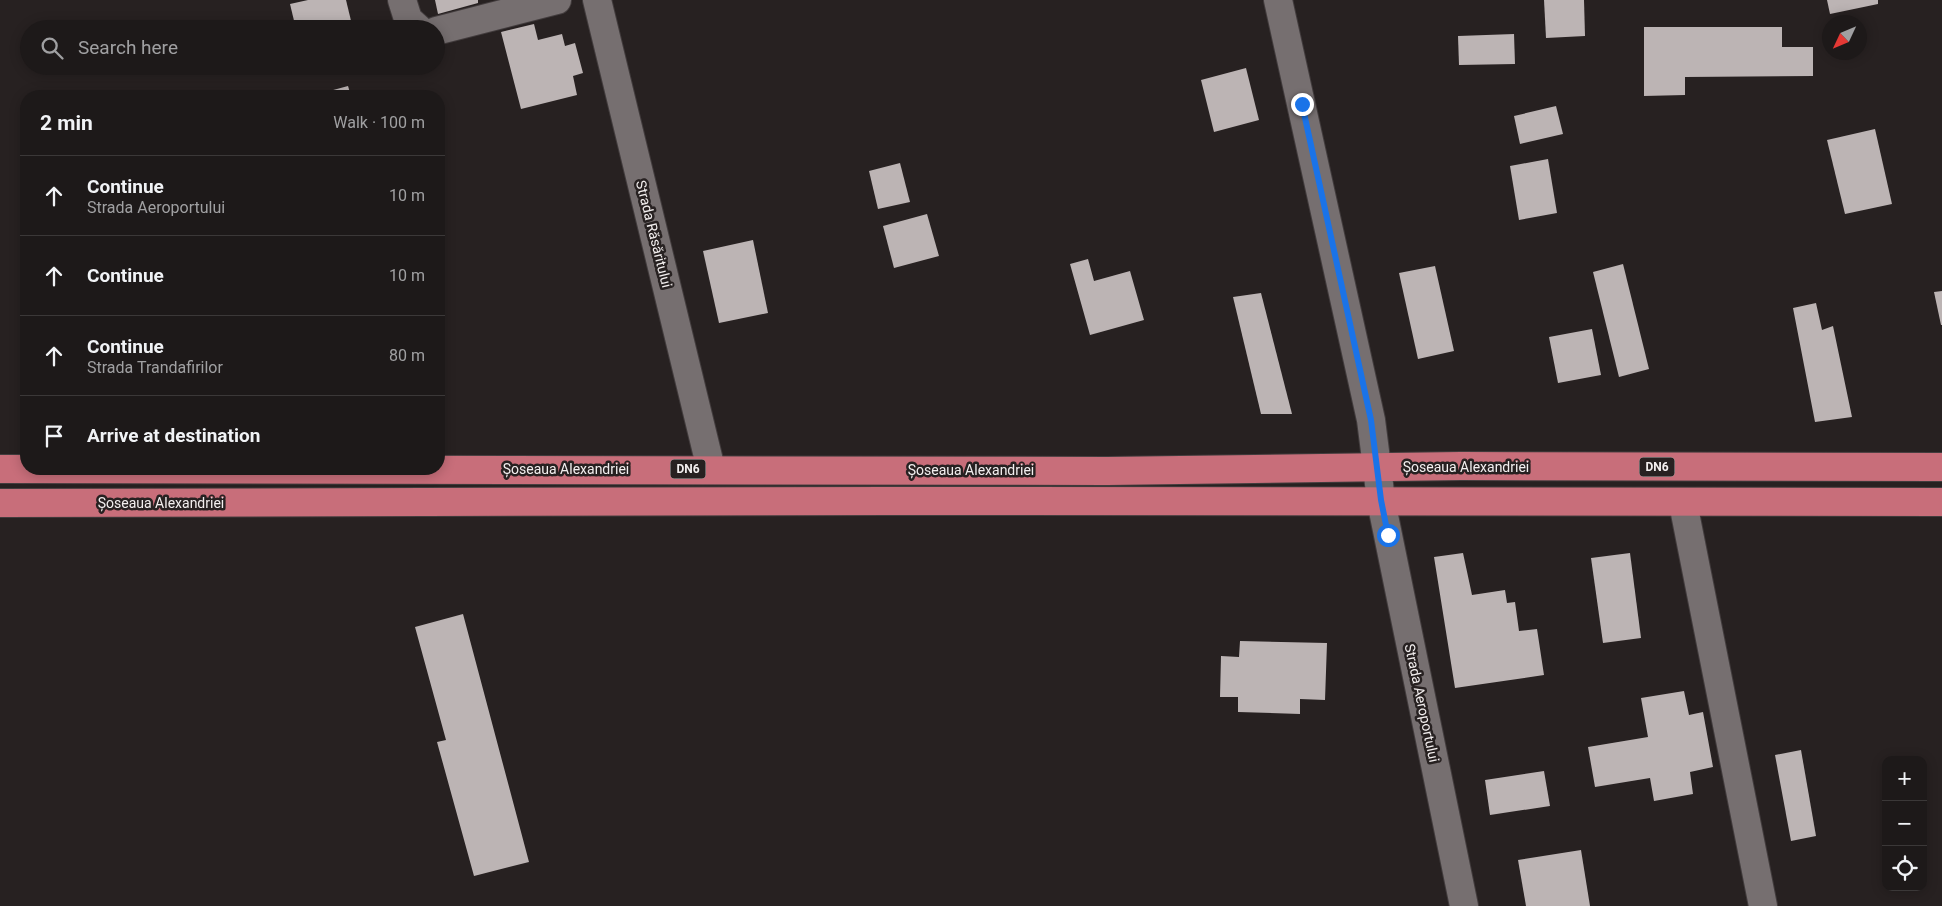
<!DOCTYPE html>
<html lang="en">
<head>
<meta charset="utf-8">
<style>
  :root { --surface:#1d1919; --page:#252222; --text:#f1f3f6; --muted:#a0a0a2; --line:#3b3838 }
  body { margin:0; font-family:Roboto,sans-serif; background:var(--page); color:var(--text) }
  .controls { position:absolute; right:15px; bottom:15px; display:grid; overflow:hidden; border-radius:10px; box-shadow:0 2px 12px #0003 }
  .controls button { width:45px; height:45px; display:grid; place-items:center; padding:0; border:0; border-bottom:1px solid var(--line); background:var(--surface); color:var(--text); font:25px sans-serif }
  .compass { position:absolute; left:1822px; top:15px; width:45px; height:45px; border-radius:50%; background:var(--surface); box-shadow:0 2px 12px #0003; rotate:226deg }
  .stop { position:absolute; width:15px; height:15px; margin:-11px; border:4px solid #1a73e8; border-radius:50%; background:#fff }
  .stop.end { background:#1a73e8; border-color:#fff; box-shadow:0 1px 5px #0008 }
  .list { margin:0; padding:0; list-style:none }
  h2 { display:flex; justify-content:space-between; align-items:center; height:65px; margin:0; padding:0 20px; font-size:21px }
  h2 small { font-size:16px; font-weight:400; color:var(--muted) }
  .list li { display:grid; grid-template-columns:32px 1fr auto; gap:15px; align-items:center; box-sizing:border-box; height:80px; padding:0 20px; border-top:1px solid var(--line) }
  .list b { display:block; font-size:19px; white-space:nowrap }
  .list p { margin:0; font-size:16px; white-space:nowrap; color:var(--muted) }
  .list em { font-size:16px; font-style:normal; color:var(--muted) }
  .icon { flex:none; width:28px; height:28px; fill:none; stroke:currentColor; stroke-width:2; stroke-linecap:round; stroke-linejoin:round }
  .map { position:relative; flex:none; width:1942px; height:906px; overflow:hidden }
  .search { position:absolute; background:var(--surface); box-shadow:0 2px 12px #0003; left:20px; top:20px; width:425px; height:55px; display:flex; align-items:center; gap:12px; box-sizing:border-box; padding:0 18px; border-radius:28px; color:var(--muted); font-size:19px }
  .panel { position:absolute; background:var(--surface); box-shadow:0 2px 12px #0003; left:20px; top:90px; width:425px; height:385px; border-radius:20px }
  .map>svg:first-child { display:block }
</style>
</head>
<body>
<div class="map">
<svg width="1942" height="906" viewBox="0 0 1942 906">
  <rect width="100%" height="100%" fill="#272121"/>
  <!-- building -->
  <g fill="#bcb4b4">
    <path d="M308,0H346L353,29H296L290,4Z"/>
    <path d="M435,0H478V3L438,14Z"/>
    <path d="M1544,0H1584L1585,36L1546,38Z"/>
    <path d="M1827,0H1878V4L1830,14Z"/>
    <path d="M534,24L538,40L562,34L565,46L575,43L583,73L573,76L577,95L521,109L501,32Z"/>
    <path d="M1644,27H1782V47H1813V76L1685,77V95L1644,96Z"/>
    <path d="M1514,34L1515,64L1459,65L1458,36Z"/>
    <path d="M1246,68L1259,120L1214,132L1201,80Z"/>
    <path d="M348,86L351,96H311Z"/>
    <path d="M1556,106L1563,134L1520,144L1514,116Z"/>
    <path d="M1875,129L1892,204L1845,214L1827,140Z"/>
    <path d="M1548,159L1557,213L1519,220L1510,166Z"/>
    <path d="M900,163L910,202L878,209L869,171Z"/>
    <path d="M927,214L939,256L894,268L883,226Z"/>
    <path d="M753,240L768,313L719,323L703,251Z"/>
    <path d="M1088,259L1094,281L1130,271L1144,320L1090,335L1070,264Z"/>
    <path d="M1623,264L1649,369L1619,377L1593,272Z"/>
    <path d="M1435,266L1454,351L1418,359L1399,273Z"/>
    <path d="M1942,291V325H1941L1934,292Z"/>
    <path d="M1261,293L1292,414H1261L1233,297Z"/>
    <path d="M1816,303L1822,330L1833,326L1852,417L1815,422L1793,308Z"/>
    <path d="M1592,329L1601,375L1558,383L1549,337Z"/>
    <path d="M1463,553L1472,595L1505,590L1507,603L1515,602L1519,631L1537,629L1544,675L1455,688L1434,557Z"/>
    <path d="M1630,553L1641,638L1603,643L1591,558Z"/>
    <path d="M463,614L529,862L474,876L437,742L446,740L415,627Z"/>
    <path d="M1240,641L1327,643L1325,700L1300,699V714L1238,712V697H1220L1221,656L1239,657Z"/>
    <path d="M1684,691L1689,715L1703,712L1713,767L1690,772L1693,794L1654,801L1650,778L1595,787L1588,747L1648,737L1641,698Z"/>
    <path d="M1801,750L1816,836L1791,841L1775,755Z"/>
    <path d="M1544,771L1550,806L1490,815L1485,780Z"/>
    <path d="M1581,850L1590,906H1526L1518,860Z"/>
  </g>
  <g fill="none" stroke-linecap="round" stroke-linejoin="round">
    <!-- minor casing -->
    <g stroke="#423c3d" stroke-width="30">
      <g id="minor">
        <path d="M402,0L408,19L419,29"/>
        <path d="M597,0L711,469"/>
        <path d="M1278,0L1371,420L1377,467"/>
        <path d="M436,31L557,0"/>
        <path d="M1683,503L1763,906"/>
      </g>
    </g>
    <!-- tertiary casing -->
    <g stroke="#423c3d" stroke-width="30">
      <path id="tertiary" d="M1377,467L1381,501L1464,906"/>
    </g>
    <!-- trunk casing -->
    <g stroke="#423c3d" stroke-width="30">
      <g id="trunk">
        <path d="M0,469L1107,471L1461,466L1942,467"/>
        <path d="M0,503L889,501L1942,502"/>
      </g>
    </g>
    <!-- minor -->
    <use href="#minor" stroke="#766f70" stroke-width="28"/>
    <!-- tertiary -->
    <use href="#tertiary" stroke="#766f70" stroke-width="28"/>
    <!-- trunk -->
    <use href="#trunk" stroke="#c86e7a" stroke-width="28"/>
  </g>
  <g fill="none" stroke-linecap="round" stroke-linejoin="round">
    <!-- route -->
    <path stroke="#1a73e8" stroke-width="6" d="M1302,104L1371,420L1381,500L1388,535"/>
  </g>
  <g text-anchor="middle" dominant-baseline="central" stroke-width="5" stroke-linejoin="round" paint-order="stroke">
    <!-- shield labels -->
    <g fill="#272121" stroke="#b6b1b1" stroke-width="1">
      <rect x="1639.5" y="457.5" width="35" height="19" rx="4"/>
      <rect x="670.5" y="459.5" width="35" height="19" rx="4"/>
    </g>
    <g font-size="12" font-weight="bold" fill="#f3efef">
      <text x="1657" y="467">DN6</text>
      <text x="688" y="469">DN6</text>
    </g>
    <!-- street labels -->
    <g font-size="14" fill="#f3efef" stroke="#272121">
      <text transform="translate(654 234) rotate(76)">Strada Răsăritului</text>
      <text x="1466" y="467">Șoseaua Alexandriei</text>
      <text x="566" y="469">Șoseaua Alexandriei</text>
      <text x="971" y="470">Șoseaua Alexandriei</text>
      <text x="161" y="503">Șoseaua Alexandriei</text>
      <text transform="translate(1422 703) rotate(78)">Strada Aeroportului</text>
    </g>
  </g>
</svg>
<div class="controls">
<button>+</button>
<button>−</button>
<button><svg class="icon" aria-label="locate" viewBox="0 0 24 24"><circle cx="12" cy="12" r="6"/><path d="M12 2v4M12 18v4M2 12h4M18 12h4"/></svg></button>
</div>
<svg class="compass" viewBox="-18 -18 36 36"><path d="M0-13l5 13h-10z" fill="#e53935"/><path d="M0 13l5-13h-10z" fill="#a0a0a2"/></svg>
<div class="stop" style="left:1388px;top:535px"></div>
<div class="stop end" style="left:1302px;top:104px"></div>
<div class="search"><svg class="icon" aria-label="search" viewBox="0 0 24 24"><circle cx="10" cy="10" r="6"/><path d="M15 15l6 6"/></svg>Search here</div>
<section class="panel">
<h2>2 min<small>Walk · 100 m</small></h2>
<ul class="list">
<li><svg class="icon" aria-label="ahead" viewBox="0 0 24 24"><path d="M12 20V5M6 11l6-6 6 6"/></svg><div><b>Continue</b><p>Strada Aeroportului</p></div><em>10 m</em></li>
<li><svg class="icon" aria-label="ahead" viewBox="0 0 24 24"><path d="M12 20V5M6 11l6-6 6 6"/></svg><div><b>Continue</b></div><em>10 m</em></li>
<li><svg class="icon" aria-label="ahead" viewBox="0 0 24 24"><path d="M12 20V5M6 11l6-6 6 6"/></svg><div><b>Continue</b><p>Strada Trandafirilor</p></div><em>80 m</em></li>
<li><svg class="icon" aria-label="arrive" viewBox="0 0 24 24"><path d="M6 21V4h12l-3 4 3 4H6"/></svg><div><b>Arrive at destination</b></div></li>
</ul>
</section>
</div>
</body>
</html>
